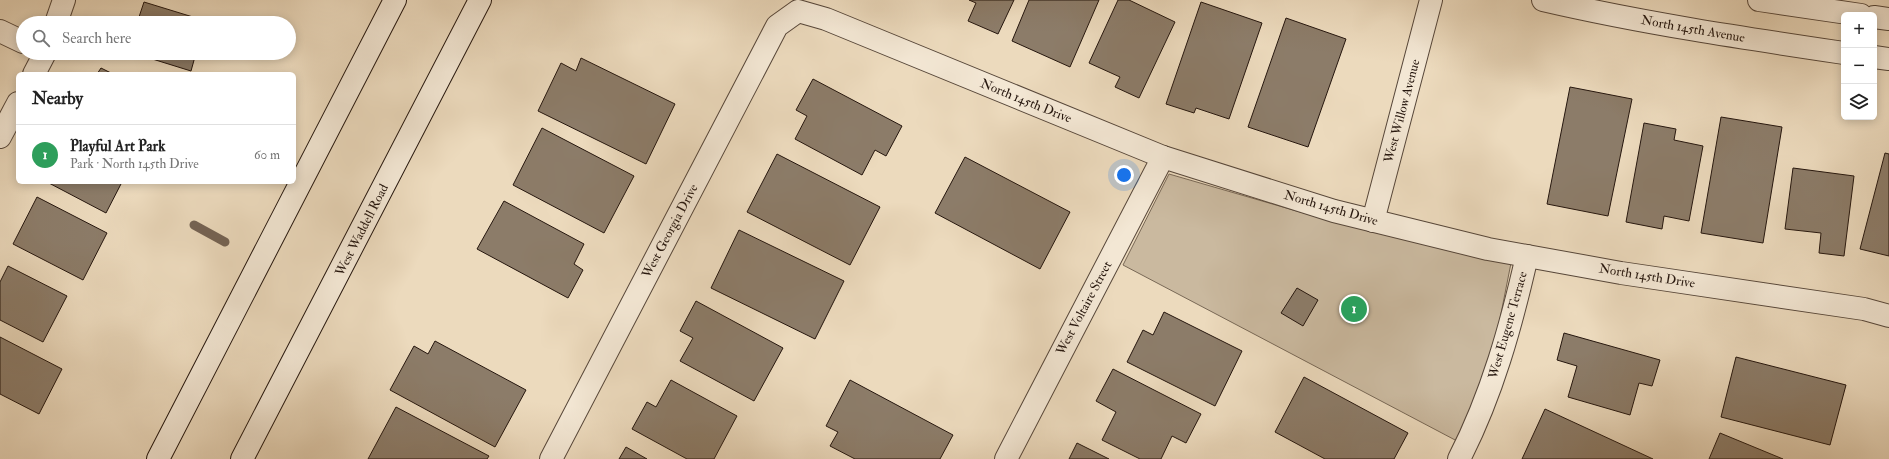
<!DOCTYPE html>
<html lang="en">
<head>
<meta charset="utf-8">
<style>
  :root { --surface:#fff; --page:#f2f2f2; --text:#222; --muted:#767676; --line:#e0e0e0; --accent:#8f2418 }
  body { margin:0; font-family:"IM FELL Double Pica",serif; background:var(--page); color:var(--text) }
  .controls { position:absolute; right:12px; top:12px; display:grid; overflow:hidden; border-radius:6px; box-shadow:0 2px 10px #0003 }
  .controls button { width:36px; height:36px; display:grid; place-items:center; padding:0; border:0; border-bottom:1px solid var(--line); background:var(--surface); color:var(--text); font:20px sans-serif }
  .you { position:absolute; left:1124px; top:175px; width:14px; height:14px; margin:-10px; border:3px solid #fff; border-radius:50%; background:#1a73e8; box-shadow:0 0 0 6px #1a73e833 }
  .badge { display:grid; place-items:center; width:26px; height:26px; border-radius:50%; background:var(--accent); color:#fff; font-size:13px; font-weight:700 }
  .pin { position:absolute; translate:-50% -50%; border:2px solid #fff; box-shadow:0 1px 4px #0006 }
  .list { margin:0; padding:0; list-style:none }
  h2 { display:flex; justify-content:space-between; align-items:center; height:52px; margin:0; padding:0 16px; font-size:17px }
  h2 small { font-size:13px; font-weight:400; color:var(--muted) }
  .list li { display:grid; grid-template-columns:26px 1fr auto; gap:12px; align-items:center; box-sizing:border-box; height:60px; padding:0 16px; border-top:1px solid var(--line) }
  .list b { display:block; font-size:15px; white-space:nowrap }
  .list p { margin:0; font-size:13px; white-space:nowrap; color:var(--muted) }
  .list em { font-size:13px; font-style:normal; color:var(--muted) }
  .icon { flex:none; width:22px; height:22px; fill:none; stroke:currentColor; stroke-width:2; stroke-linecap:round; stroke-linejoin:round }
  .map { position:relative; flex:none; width:1889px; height:459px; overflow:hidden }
  .search { position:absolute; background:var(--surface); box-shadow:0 2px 10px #0003; left:16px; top:16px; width:280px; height:44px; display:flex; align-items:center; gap:10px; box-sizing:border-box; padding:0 14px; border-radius:22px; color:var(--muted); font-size:15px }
  .panel { position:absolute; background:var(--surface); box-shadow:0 2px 10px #0003; left:16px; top:72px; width:280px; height:112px; border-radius:6px }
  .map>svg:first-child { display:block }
</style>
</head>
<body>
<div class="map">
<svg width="1889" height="459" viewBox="0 0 1889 459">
  <rect width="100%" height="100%" fill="#ecdabd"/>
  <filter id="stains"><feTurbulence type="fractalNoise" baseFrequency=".005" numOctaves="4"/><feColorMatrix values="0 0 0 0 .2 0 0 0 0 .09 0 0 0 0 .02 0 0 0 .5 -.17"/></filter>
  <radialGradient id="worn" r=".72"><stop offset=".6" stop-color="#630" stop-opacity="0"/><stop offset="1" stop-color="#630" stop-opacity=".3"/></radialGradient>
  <!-- green -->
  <path fill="#cab99f" stroke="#786856" d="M1169,174L1300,212L1511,263L1493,354L1457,441L1123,265Z"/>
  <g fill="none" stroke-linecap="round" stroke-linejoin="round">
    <!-- stream -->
    <path stroke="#746354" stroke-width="9" d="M194,225L225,242"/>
  </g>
  <!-- building -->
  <g fill="#8c7c69" stroke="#25160e">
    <path d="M969,0H1014L998,34L968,21L976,3Z"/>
    <path d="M1029,0H1099L1070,67L1012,41Z"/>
    <path d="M1118,0H1129L1175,22L1139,98L1115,87L1120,77L1089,63Z"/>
    <path d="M144,2L206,21L205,23H137Z"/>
    <path d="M1201,2L1262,23L1229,119L1196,108L1194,113L1166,104Z"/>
    <path d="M1286,18L1346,39L1308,147L1248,127Z"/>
    <path d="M133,53H196L191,71Z"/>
    <path d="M581,58L675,104L646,164L538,111L561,63L576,71Z"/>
    <path d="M101,68L113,74H97Z"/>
    <path d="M813,79L902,126L886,156L875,150L862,175L795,139L807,116L796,110Z"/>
    <path d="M1570,87L1632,99L1608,216L1547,204Z"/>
    <path d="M1721,117L1782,127L1763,243L1701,233Z"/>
    <path d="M1644,123L1676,129L1674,140L1703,146L1689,221L1664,216L1662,229L1626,222Z"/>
    <path d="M542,128L634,176L604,233L513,185Z"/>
    <path d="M1885,153L1889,154V256L1860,249Z"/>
    <path d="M777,154L880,207L850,265L747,212Z"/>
    <path d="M965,157L1070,212L1040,269L935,213Z"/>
    <path d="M1793,168L1854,176L1844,256L1819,253L1821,233L1785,229Z"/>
    <path d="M47,182H122L106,213Z"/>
    <path d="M37,197L107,233L83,280L13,244Z"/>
    <path d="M504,201L584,244L574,264L583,270L568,298L477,249Z"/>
    <path d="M739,230L844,281L815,339L711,288Z"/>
    <path d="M8,266L67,296L43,342L0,320V282Z"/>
    <path d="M1297,288L1318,300L1303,326L1281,313Z"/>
    <path d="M696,301L783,348L754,401L680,361L693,338L680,331Z"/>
    <path d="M1164,312L1242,351L1215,406L1127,362L1143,330L1153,335Z"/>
    <path d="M1564,333L1660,360L1652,386L1639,383L1630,415L1568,397L1577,366L1557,360Z"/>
    <path d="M0,337L62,369L39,414L0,394Z"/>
    <path d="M435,341L526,390L495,447L390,390L414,346L428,354Z"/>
    <path d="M1736,357L1846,385L1830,445L1721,417Z"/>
    <path d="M1113,369L1201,414L1186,443L1172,436L1161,459H1140L1102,440L1116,412L1096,401Z"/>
    <path d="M1304,377L1408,433L1394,459H1325L1275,432Z"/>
    <path d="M671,380L737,416L714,459H687L632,429L647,402L656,407Z"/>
    <path d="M850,380L953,435L940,459H855L830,446L838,432L826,426Z"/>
    <path d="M396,407L489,456L487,459H368Z"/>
    <path d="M1545,409L1653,459H1522Z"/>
    <path d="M1720,433L1783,459H1709Z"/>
    <path d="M1077,443L1109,459H1069Z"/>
    <path d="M626,447L647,459H619Z"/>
  </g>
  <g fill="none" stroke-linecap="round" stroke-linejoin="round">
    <!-- minor casing -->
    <g stroke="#57473a" stroke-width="24">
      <g id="minor">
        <path d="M56,23L64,0"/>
        <path d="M0,31L23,42"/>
        <path d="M34,74L45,53"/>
        <path d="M0,137L18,103"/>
        <path d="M1373,221L1431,0"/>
        <path d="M551,459L777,26L798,11L826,19L1163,157L1334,211L1488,249L1527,256L1621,273L1864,309L1889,316"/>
        <path d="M1006,459L1163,157"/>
        <path d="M1459,459C1492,395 1511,326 1527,256"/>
      </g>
    </g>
    <!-- tertiary casing -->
    <g stroke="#57473a" stroke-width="24">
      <g id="tertiary">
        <path d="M1543,0C1642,23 1743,38 1844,53"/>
        <path d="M1759,0L1861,15"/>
        <path d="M1874,17L1889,19"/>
        <path d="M1874,57L1889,59"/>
      </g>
    </g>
    <!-- secondary casing -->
    <g stroke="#25160e" stroke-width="24">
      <g id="secondary">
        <path d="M158,459L395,0"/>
        <path d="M242,459L480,0"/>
      </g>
    </g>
    <!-- minor -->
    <use href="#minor" stroke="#f3e7d4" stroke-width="22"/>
    <!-- tertiary -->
    <use href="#tertiary" stroke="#f3e7d4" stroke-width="22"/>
    <!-- secondary -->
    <use href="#secondary" stroke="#f3e7d4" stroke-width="22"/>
  </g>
  <g text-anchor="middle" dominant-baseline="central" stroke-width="3" stroke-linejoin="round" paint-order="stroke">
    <!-- street labels -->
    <g font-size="13" fill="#25160e" stroke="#f3e7d4">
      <text transform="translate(1693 29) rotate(10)">North 145th Avenue</text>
      <text transform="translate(1026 101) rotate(22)">North 145th Drive</text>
      <text transform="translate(1402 111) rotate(-75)">West Willow Avenue</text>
      <text transform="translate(1331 208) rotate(16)">North 145th Drive</text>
      <text transform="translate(362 230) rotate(-63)">West Waddell Road</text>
      <text transform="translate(670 231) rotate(-62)">West Georgia Drive</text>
      <text transform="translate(1647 276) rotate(9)">North 145th Drive</text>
      <text transform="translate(1084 308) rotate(-62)">West Voltaire Street</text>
      <text transform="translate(1508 325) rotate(-74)">West Eugene Terrace</text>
    </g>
  </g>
  <rect width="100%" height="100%" filter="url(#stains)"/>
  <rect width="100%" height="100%" fill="url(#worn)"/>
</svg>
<div class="controls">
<button>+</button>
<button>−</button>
<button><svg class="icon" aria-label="layers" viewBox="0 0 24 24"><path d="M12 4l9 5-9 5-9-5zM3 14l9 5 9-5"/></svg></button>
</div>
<div class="you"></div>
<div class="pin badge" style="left:1354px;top:309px;background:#2e9e5b">1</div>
<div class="search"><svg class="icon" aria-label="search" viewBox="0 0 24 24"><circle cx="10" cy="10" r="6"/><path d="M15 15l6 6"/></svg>Search here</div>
<section class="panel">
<h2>Nearby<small></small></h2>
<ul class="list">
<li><span class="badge" style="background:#2e9e5b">1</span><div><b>Playful Art Park</b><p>Park · North 145th Drive</p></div><em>60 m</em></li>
</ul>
</section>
</div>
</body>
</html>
